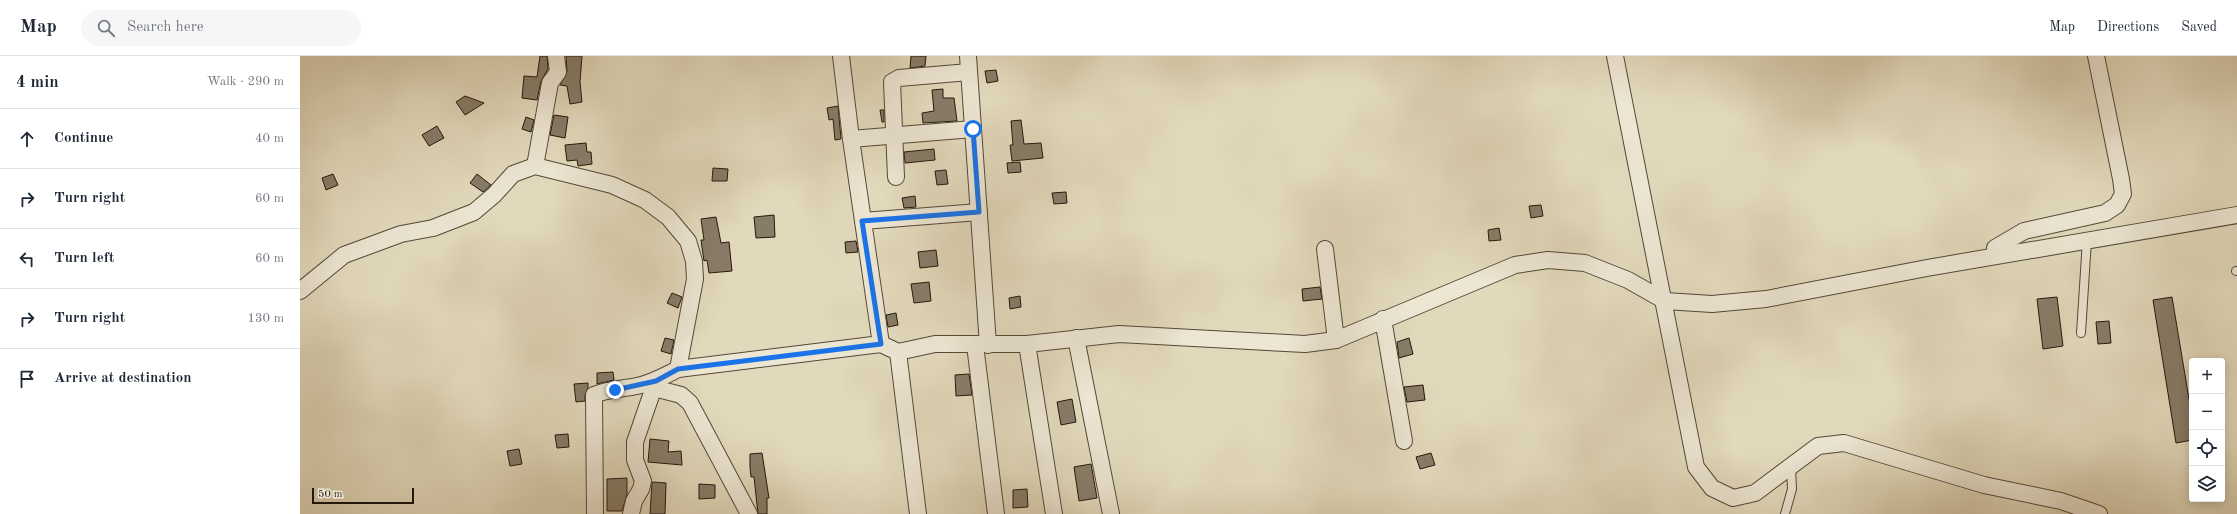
<!DOCTYPE html>
<html lang="en">
<head>
<meta charset="utf-8">
<style>
  :root { --surface:#fff; --page:#f6f6f7; --text:#1f2937; --muted:#747a83; --line:#e0e1e3 }
  body { margin:0; font-family:"Old Standard TT",serif; background:var(--page); color:var(--text) }
  .controls { position:absolute; right:12px; bottom:12px; display:grid; overflow:hidden; border-radius:4px; box-shadow:0 2px 10px #0003 }
  .controls button { width:36px; height:36px; display:grid; place-items:center; padding:0; border:0; border-bottom:1px solid var(--line); background:var(--surface); color:var(--text); font:20px sans-serif }
  .scale { position:absolute; left:12px; bottom:10px; width:102px; box-sizing:border-box; padding-left:4px; border:2px solid #25170c; border-top:0; font-size:11px; line-height:14px; white-space:nowrap; color:#25170c; -webkit-text-stroke:3px #ece6d3; paint-order:stroke }
  .stop { position:absolute; width:12px; height:12px; margin:-9px; border:3px solid #1a73e8; border-radius:50%; background:#fff }
  .stop.end { background:#1a73e8; border-color:#fff; box-shadow:0 1px 4px #0008 }
  .list { margin:0; padding:0; list-style:none }
  h2 { display:flex; justify-content:space-between; align-items:center; height:52px; margin:0; padding:0 16px; font-size:17px }
  h2 small { font-size:13px; font-weight:400; color:var(--muted) }
  .list li { display:grid; grid-template-columns:26px 1fr auto; gap:12px; align-items:center; box-sizing:border-box; height:60px; padding:0 16px; border-top:1px solid var(--line) }
  .list b { display:block; font-size:15px; white-space:nowrap }
  .list em { font-size:13px; font-style:normal; color:var(--muted) }
  .icon { flex:none; width:22px; height:22px; fill:none; stroke:currentColor; stroke-width:2; stroke-linecap:round; stroke-linejoin:round }
  .map { position:relative; flex:none; width:1937px; height:458px; overflow:hidden }
  header { display:flex; align-items:center; gap:24px; box-sizing:border-box; height:56px; padding:0 20px; background:var(--surface); border-bottom:1px solid var(--line) }
  header strong { font-size:19px }
  nav { display:flex; gap:22px; margin-inline-start:auto; font-size:14px }
  .search { width:280px; height:36px; background:var(--page); display:flex; align-items:center; gap:10px; box-sizing:border-box; padding:0 14px; border-radius:22px; color:var(--muted); font-size:15px }
  main { display:flex }
  aside { flex:1; background:var(--surface) }
  .map>svg:first-child { display:block }
</style>
</head>
<body>
<header>
<strong>Map</strong>
<div class="search"><svg class="icon" aria-label="search" viewBox="0 0 24 24"><circle cx="10" cy="10" r="6"/><path d="M15 15l6 6"/></svg>Search here</div>
<nav><a>Map</a><a>Directions</a><a>Saved</a></nav>
</header>
<main>
<aside>
<h2>4 min<small>Walk · 290 m</small></h2>
<ul class="list">
<li><svg class="icon" aria-label="ahead" viewBox="0 0 24 24"><path d="M12 20V5M6 11l6-6 6 6"/></svg><div><b>Continue</b></div><em>40 m</em></li>
<li><svg class="icon" aria-label="right" viewBox="0 0 24 24"><path d="M7 20v-9h11M14 6l5 5-5 5"/></svg><div><b>Turn right</b></div><em>60 m</em></li>
<li><svg class="icon" aria-label="left" viewBox="0 0 24 24"><path d="M17 20v-9H6M10 6l-5 5 5 5"/></svg><div><b>Turn left</b></div><em>60 m</em></li>
<li><svg class="icon" aria-label="right" viewBox="0 0 24 24"><path d="M7 20v-9h11M14 6l5 5-5 5"/></svg><div><b>Turn right</b></div><em>130 m</em></li>
<li><svg class="icon" aria-label="arrive" viewBox="0 0 24 24"><path d="M6 21V4h12l-3 4 3 4H6"/></svg><div><b>Arrive at destination</b></div></li>
</ul>
</aside>
<div class="map">
<svg width="1937" height="458" viewBox="0 0 1937 458">
  <rect width="100%" height="100%" fill="#e2d9bc"/>
  <filter id="stains"><feTurbulence type="fractalNoise" baseFrequency=".005" numOctaves="4"/><feColorMatrix values="0 0 0 0 .2 0 0 0 0 .09 0 0 0 0 .02 0 0 0 .5 -.17"/></filter>
  <radialGradient id="worn" r=".72"><stop offset=".6" stop-color="#630" stop-opacity="0"/><stop offset="1" stop-color="#630" stop-opacity=".3"/></radialGradient>
  <!-- building -->
  <g fill="#877c68" stroke="#25170c">
    <path d="M240,0H247L248,13L241,25L237,44L222,42L224,20L237,21Z"/>
    <path d="M266,0H282L280,26L282,46L270,48L267,30L260,29L267,15Z"/>
    <path d="M611,0H626L625,10L610,12Z"/>
    <path d="M696,14L698,25L687,27L685,15Z"/>
    <path d="M643,33V42H654L657,65L623,67L622,57L634,55L632,34Z"/>
    <path d="M165,40L184,47L165,59L156,46Z"/>
    <path d="M538,50L541,83L535,84L533,63L529,64L527,52Z"/>
    <path d="M580,54H584V66H582Z"/>
    <path d="M254,59L268,61L265,82L250,79Z"/>
    <path d="M226,61L234,64L231,76L222,73Z"/>
    <path d="M721,64L724,88L741,87L743,102L712,105L710,89H713L711,65Z"/>
    <path d="M137,70L144,82L129,90L122,79Z"/>
    <path d="M286,87L287,96H291L292,108L278,110L277,104L267,105L265,89Z"/>
    <path d="M634,93L635,104L605,107L604,96Z"/>
    <path d="M720,106L721,116L708,117L707,107Z"/>
    <path d="M413,112L428,113L427,125H412Z"/>
    <path d="M646,114L648,128L637,129L635,115Z"/>
    <path d="M33,118L38,129L26,134L22,122Z"/>
    <path d="M177,118L191,129L183,136L170,127Z"/>
    <path d="M766,136L767,147L754,148L752,137Z"/>
    <path d="M615,140L616,151L604,152L602,142Z"/>
    <path d="M1241,149L1243,160L1231,162L1229,150Z"/>
    <path d="M474,159L475,181L456,182L454,161Z"/>
    <path d="M416,161L421,187L429,186L432,215L409,217L407,204L404,205L401,184H404L401,163Z"/>
    <path d="M1199,172L1201,184L1189,185L1188,174Z"/>
    <path d="M556,185L558,196L546,197L545,186Z"/>
    <path d="M636,194L638,210L620,212L618,196Z"/>
    <path d="M629,226L631,245L614,247L611,228Z"/>
    <path d="M1020,231L1022,243L1003,245L1002,233Z"/>
    <path d="M372,237L382,241L378,252L367,247Z"/>
    <path d="M720,240L721,251L710,253L709,242Z"/>
    <path d="M1757,241L1763,290L1743,293L1737,243Z"/>
    <path d="M1872,241L1892,361V384L1876,387L1853,244Z"/>
    <path d="M596,257L598,269L588,271L586,259Z"/>
    <path d="M1809,265L1811,287L1798,288L1796,266Z"/>
    <path d="M365,282L374,284L371,298L361,295Z"/>
    <path d="M1109,282L1113,298L1099,302L1097,286Z"/>
    <path d="M313,316L314,324L297,328V317Z"/>
    <path d="M669,318L672,339L656,340L655,319Z"/>
    <path d="M288,327V332L285,339V345L276,346L274,328Z"/>
    <path d="M1123,329L1125,344L1107,346L1104,331Z"/>
    <path d="M772,343L776,366L761,369L757,346Z"/>
    <path d="M268,378L269,391L257,392L255,379Z"/>
    <path d="M350,383L369,385L368,396L381,395L382,409L348,406Z"/>
    <path d="M219,393L222,408L210,410L207,395Z"/>
    <path d="M462,397L469,442H467V458H458L454,421H451L450,411V398Z"/>
    <path d="M1131,397L1135,409L1120,413L1116,401Z"/>
    <path d="M791,408L797,442L779,445L774,411Z"/>
    <path d="M327,422V438L322,455H307V423Z"/>
    <path d="M352,426L366,427L365,458H350Z"/>
    <path d="M399,428L415,429V442L399,443Z"/>
    <path d="M727,433L728,451L713,452V434Z"/>
  </g>
  <g fill="none" stroke-linecap="round" stroke-linejoin="round">
    <!-- lane casing -->
    <g stroke="#544838" stroke-width="10">
      <g id="lane">
        <path d="M1936,215H1937"/>
        <path d="M1781,277L1787,184"/>
        <path d="M1485,458L1492,433L1491,411"/>
      </g>
    </g>
    <!-- street casing -->
    <g stroke="#544838" stroke-width="18">
      <g id="street">
        <path d="M541,0L551,83L581,288"/>
        <path d="M668,0L688,289"/>
        <path d="M1315,0L1396,411L1412,432L1433,442L1455,437L1518,390L1544,387L1684,429L1761,445L1799,458"/>
        <path d="M551,83L673,73"/>
        <path d="M235,110L250,27L258,16L256,0"/>
        <path d="M596,121L592,26L599,22L669,16"/>
        <path d="M563,165L679,156"/>
        <path d="M1695,192L1724,175L1805,157L1817,149L1823,138L1821,123L1796,0"/>
        <path d="M1025,193L1036,284"/>
        <path d="M0,235L44,199L101,178L133,172L174,156L194,139L213,118L235,110L312,129L345,144L368,161L388,185L394,205L395,223L378,313L581,288L598,296L635,288H727L819,278L1005,288L1036,284L1215,209L1248,204L1285,207L1328,224L1365,245L1412,248L1466,243L1627,212L1937,159"/>
        <path d="M1083,263L1104,385"/>
        <path d="M776,282L811,458"/>
        <path d="M727,288L754,458"/>
        <path d="M675,289L696,458"/>
        <path d="M598,296L618,458"/>
        <path d="M354,332L381,339L390,347L449,458"/>
        <path d="M295,458L294,339C307,333 323,333 337,330C352,327 364,320 378,313"/>
        <path d="M331,458L334,445L341,433L343,425L335,404V386L356,325"/>
      </g>
    </g>
    <!-- lane -->
    <use href="#lane" stroke="#ece6d3" stroke-width="8"/>
    <!-- street -->
    <use href="#street" stroke="#ece6d3" stroke-width="16"/>
  </g>
  <g fill="none" stroke-linecap="round" stroke-linejoin="round">
    <!-- route -->
    <path stroke="#1a73e8" stroke-width="5" d="M315,334L356,325L378,313L581,288L562,165L679,156L673,73"/>
  </g>
  <rect width="100%" height="100%" filter="url(#stains)"/>
  <rect width="100%" height="100%" fill="url(#worn)"/>
</svg>
<div class="controls">
<button>+</button>
<button>−</button>
<button><svg class="icon" aria-label="locate" viewBox="0 0 24 24"><circle cx="12" cy="12" r="6"/><path d="M12 2v4M12 18v4M2 12h4M18 12h4"/></svg></button>
<button><svg class="icon" aria-label="layers" viewBox="0 0 24 24"><path d="M12 4l9 5-9 5-9-5zM3 14l9 5 9-5"/></svg></button>
</div>
<div class="scale">50 m</div>
<div class="stop" style="left:673px;top:73px"></div>
<div class="stop end" style="left:315px;top:334px"></div>
</div>
</main>
</body>
</html>
